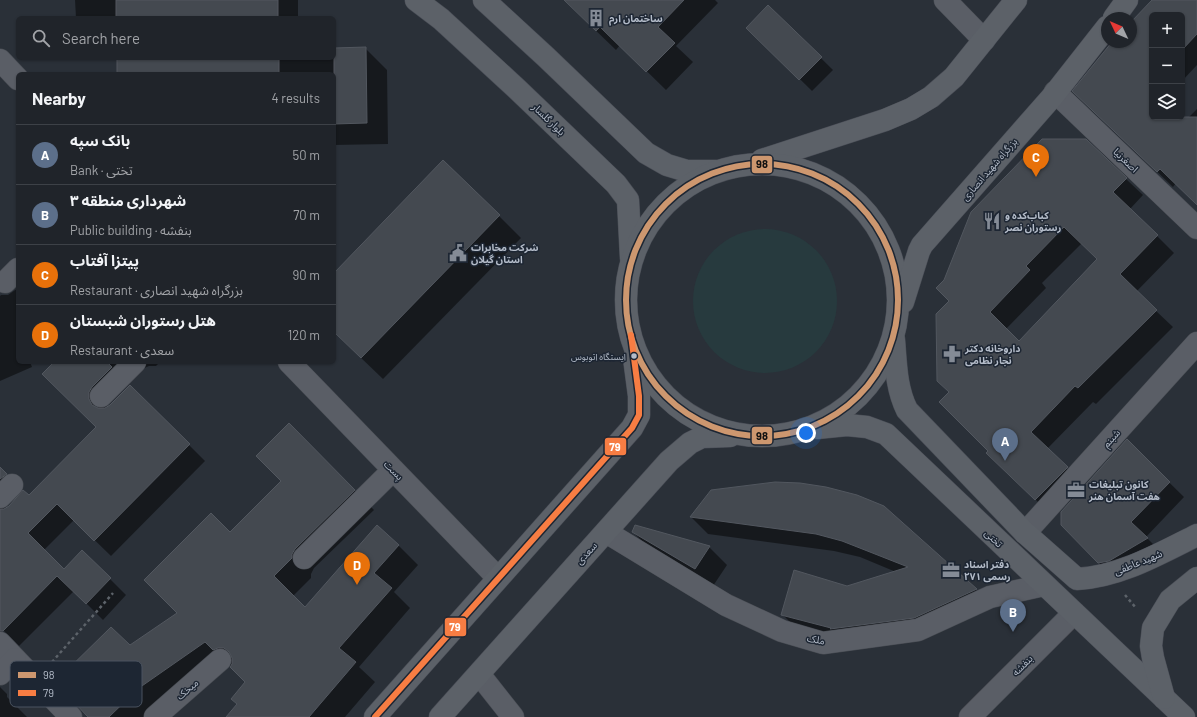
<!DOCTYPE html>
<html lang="en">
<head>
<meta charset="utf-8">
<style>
  :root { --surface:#20242a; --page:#282c32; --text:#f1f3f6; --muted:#a2a4a8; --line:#3d4147; --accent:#d93025 }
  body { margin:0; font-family:Barlow,"Noto Sans Arabic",sans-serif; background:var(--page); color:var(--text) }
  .controls { position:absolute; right:12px; top:12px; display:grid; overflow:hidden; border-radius:6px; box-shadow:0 1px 3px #0004 }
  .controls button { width:36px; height:36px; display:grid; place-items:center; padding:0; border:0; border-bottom:1px solid var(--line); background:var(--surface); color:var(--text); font:20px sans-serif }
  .compass { position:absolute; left:1101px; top:12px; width:36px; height:36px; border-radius:50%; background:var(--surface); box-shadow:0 1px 3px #0004; rotate:314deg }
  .you { position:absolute; left:806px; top:433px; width:14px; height:14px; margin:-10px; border:3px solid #fff; border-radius:50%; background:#1a73e8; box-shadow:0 0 0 6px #1a73e833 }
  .badge { display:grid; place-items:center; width:26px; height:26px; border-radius:50%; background:var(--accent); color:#fff; font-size:13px; font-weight:700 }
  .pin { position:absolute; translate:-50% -33px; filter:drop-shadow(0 1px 2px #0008) }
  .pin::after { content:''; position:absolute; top:21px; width:14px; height:12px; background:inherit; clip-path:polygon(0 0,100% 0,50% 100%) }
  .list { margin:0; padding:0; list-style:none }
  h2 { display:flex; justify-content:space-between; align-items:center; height:52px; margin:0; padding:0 16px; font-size:17px }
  h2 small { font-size:13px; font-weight:400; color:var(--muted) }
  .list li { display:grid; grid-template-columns:26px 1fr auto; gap:12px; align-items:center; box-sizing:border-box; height:60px; padding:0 16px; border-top:1px solid var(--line) }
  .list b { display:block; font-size:15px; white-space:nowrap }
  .list p { margin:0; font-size:13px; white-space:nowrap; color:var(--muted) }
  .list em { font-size:13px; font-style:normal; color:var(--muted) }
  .icon { flex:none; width:22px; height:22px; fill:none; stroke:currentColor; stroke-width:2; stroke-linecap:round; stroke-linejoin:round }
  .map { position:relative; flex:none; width:1197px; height:717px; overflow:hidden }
  .search { position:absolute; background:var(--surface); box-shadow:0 1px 3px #0004; left:16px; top:16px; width:320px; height:44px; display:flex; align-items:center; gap:10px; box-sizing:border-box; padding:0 14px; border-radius:6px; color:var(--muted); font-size:15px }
  .panel { position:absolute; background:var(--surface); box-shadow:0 1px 3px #0004; left:16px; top:72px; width:320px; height:292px; border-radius:6px }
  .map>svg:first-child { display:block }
</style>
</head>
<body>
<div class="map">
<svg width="1197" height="717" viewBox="0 0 1197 717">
  <rect width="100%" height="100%" fill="#2a3038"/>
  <!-- green -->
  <circle fill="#273a3e" cx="765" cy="301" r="72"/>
  <!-- shadow -->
  <g fill="#0007" fill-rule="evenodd">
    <path d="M75,0H298V18H76Z"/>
    <path d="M564,0H715L718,3L676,46L693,62L666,90L620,45L616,50Z"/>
    <path d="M1153,0H1197V65L1182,81V15H1152V117H1180L1185,121L1197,109V204L1176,183L1173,187L1089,106L1113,42H1131V23Z"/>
    <path d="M769,7L833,70L812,91L748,28Z"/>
    <path d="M365,48L387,70L388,144L334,145V74H118V58H334V49Z"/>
    <path d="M1126,179L1143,195L1130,209L1174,253L1136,292L1173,327L1096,404L1093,402L1047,449L1084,485L1052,516L1005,469L989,451L950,393L937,315ZM1082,243L1098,260L1019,342L1006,329L1046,288L1042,283Z"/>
    <path d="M499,216L521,238L383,379L334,332V274Z"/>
    <path d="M18,288V362H30L32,367L0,381V296L1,295H8Z"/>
    <path d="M55,362H160L156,366H149L142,369L108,403L105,409L110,406L130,386L205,461L111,556L74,520L44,550L64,571L82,551L126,595L103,620L74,591L19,646L0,627V467L23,492L29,496L97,427ZM19,493L20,494L9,507L4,510L7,504Z"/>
    <path d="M289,424L374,510L314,568L311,574V578L293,596L305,608L398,545L418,565L394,592L410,608L359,667L375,682L345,717H227L238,705L232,699L247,682L225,661L148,717H90L130,646L178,613L230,533L282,481Z"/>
    <path d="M1127,441L1184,497L1146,537L1162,553L1114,578L1062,525Z"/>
    <path d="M884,507L976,590L993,607L932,635L800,632L782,614L847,587L896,572L860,557L834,551L708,534L691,517Z"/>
    <path d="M633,532L709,547L727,565L713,586L651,550Z"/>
    <path d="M0,687L7,694V697L27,717H0Z"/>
  </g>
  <!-- building -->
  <g fill="#444950" stroke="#52575f" fill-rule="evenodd">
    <rect x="116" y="0" width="162" height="18"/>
    <path d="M564,0H684L658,27L675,43L646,72L600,27L596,31Z"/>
    <path d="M1152,0H1197V34L1182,50V15H1152V117H1197V205L1160,169L1157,172L1072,91L1112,42H1131V22Z"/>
    <path d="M768,5L822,57L799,80L746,28Z"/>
    <path d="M366,47L367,123L334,124V48Z"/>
    <rect x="117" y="58" width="162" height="16"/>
    <path d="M1042,139H1086L1127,178L1113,192L1158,235L1120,274L1157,310L1078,388L1075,386L1031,432L1068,467L1035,500L986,453L988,451L939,402L949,392L937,381L936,314L949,301L936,288L944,280L971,212ZM1064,227L1097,259L1019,341L990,312L1030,270L1026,266Z"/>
    <path d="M443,160L500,215L361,358L334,332V273Z"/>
    <path d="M54,362H107L112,367L92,387L89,392V399L92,405L98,408H105L110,405L130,385L190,444L94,541L57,504L28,533L64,569L82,550L111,578L86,604L57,576L3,631H0V509H4L9,506L23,490L29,495L96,427L42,374Z"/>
    <path d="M289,423L355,490L295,549L292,554V558L274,576L305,607L377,525L399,545L374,573L392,588L339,648L356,662L309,717H226L237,704L231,699L245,682L230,667L232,664V658L229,652L224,648H218L213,650L205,642L139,688L109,717H88L55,682L111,627L130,645L177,613L144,580L211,513L230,532L281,481L256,456Z"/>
    <path d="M1127,439L1170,482L1131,522L1148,538L1109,561L1098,563L1061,525V512Z"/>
    <path d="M0,467L7,474L0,479Z"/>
    <path d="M775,482L800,483L826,487L857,495L884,506L977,589L914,618L830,629L831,628L781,615L794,570L847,586L908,567L842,541L816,534L690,517L711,490Z"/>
    <path d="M635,525L710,546L695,569L632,532Z"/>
  </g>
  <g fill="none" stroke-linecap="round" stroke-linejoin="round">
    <!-- minor casing -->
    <g stroke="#484c53" stroke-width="23">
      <g id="minor">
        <path d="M945,0L984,40"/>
        <path d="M0,60L18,79"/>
        <path d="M1055,92L1197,228"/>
        <path d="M5,282L18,269"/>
        <path d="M289,362L498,578"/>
        <path d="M101,396L135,362"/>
        <path d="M0,497L12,485"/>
        <path d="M606,532L726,605L782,631L823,643L918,630L990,597L1044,585"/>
        <path d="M1025,533L1197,343"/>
        <path d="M304,558L393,470"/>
        <path d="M0,643L71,717"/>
        <path d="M0,674L15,659"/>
        <path d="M479,674L513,717"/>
        <path d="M155,717L220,660"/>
        <path d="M970,717L1074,613"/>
      </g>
    </g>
    <!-- major casing -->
    <g stroke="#484c55" stroke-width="23">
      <g id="major">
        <path d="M416,0L441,19L517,89L616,184L628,200L631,258"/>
        <path d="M484,0L546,57L646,153L667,165L687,171H716"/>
        <path d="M1114,18L1127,0"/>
        <path d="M762,160L885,120L911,109L931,97L954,77L1016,0"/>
        <circle cx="762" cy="300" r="136"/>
        <path d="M903,302L919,251L922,245L1052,97L1107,27"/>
        <path d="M894,340C896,364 896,388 907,410L1025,533L1077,579C1119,577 1159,554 1197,535"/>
        <path d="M817,428L847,425L867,427L886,434L1184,717"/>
        <path d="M1164,698L1153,658L1151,646L1153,628L1170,600L1197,578"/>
        <path d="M375,717L632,428L639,415V396L634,358"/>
        <path d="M440,717L669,461L690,443L702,437L730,436"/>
      </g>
    </g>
    <!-- path -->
    <g stroke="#5d636a" stroke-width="2.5" stroke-dasharray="3 3" stroke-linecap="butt">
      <path d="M1125,595L1136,608"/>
      <path d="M52,662L113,593"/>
    </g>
    <!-- minor -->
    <use href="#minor" stroke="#5a5e66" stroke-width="22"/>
    <!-- major -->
    <use href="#major" stroke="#5c6168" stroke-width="22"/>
    <!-- bus-1 casing -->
    <g stroke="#1d2633" stroke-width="9">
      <circle id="bus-1" cx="762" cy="300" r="136"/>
    </g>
    <!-- bus-2 casing -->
    <g stroke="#1d2633" stroke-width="9">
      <path id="bus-2" d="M375,717L632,428L639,415V396L631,335"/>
    </g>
    <!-- bus-1 -->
    <use href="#bus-1" stroke="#cd976f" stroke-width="6"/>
    <!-- bus-2 -->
    <use href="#bus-2" stroke="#f77d43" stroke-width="6"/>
  </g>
  <!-- icons -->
  <defs>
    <g id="building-bare" transform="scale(1.38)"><path d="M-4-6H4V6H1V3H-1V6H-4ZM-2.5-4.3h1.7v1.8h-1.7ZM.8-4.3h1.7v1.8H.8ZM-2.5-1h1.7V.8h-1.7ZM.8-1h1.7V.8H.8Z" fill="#848b96" stroke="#1d2633" stroke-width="2.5" paint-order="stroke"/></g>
    <g id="restaurant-bare" transform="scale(1.38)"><path d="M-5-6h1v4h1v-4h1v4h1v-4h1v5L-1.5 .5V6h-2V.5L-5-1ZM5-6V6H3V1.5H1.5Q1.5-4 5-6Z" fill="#848b96" stroke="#1d2633" stroke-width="2.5" paint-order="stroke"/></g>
    <g id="civic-bare" transform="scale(1.38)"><path d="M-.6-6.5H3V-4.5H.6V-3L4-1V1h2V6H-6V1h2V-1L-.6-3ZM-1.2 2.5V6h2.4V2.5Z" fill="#848b96" stroke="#1d2633" stroke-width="2.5" paint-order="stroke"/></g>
    <g id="pharmacy-bare" transform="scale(1.38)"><path d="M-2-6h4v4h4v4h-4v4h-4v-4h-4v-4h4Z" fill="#848b96" stroke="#1d2633" stroke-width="2.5" paint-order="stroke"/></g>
    <g id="office-bare" transform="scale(1.38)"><path d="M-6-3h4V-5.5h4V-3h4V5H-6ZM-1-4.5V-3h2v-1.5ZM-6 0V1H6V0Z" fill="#848b96" stroke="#1d2633" stroke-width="2.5" paint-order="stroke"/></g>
  </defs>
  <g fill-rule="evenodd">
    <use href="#building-bare" x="596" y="18"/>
    <use href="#restaurant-bare" x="992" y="221"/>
    <use href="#civic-bare" x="458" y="253"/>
    <use href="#pharmacy-bare" x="952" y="354"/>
    <use href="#office-bare" x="1076" y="490"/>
    <use href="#office-bare" x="951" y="570"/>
  </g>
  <!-- markers -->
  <circle fill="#b4bcc9" stroke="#1d2633" stroke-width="1.5" cx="634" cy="356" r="3.5"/>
  <g text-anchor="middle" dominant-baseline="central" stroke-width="3" stroke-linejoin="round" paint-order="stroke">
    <!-- bus labels -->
    <g font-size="9" fill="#b4bcc9" stroke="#1d2633" text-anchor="end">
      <text x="626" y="356">ایستگاه اتوبوس</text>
    </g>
    <!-- poi labels -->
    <g font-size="10" font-weight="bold" fill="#b4bcc9" stroke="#1d2633" text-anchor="start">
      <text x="609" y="18">ساختمان ارم</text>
      <text x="1005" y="215">کباب‌کده و<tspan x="1005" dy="12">رستوران نصر</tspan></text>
      <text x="471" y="247">شرکت مخابرات<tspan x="471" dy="12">استان گیلان</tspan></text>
      <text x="965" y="348">داروخانه دکتر<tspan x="965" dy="12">نجار نظامی</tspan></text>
      <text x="1089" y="484">کانون تبلیغات<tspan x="1089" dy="12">هفت آسمان هنر</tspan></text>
      <text x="964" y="564">دفتر اسناد<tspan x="964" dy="12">رسمی ۲۷۱</tspan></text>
    </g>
    <!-- street labels -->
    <g font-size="10" fill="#b4bcc9" stroke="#1d2633">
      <text transform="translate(549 119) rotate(44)">بلوار گلسار</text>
      <text transform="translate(1126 160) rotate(44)">اصغرنیا</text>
      <text transform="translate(989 169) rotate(-49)">بزرگراه شهید انصاری</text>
      <text transform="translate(1111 438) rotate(-48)">شبنم</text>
      <text transform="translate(394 470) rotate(46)">پست</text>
      <text transform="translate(994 538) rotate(44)">تختی</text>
      <text transform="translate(586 553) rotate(-48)">سعدی</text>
      <text transform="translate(1138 562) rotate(-22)">شهید عاطفی</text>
      <text transform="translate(816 639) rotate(11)">ملک</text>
      <text transform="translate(1022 665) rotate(-45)">بنفشه</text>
      <text transform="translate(187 689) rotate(-41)">میخک</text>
    </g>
  </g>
  <!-- legend -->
  <rect x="10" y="661" width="132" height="46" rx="6" fill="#1d2633" stroke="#4a5360" stroke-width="1"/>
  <rect x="18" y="672" width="18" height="6" fill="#cd976f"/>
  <rect x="18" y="690" width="18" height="6" fill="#f77d43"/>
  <g font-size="11" fill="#b4bcc9">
    <text x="43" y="679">98</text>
    <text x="43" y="697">79</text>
  </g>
  <g stroke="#1d2633" stroke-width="1.5">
    <rect x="751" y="155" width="22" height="19" rx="4" fill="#cd976f"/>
    <rect x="751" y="426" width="22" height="19" rx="4" fill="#cd976f"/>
    <rect x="604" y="437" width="23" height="19" rx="4" fill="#f77d43"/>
    <rect x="444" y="617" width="23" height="20" rx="4" fill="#f77d43"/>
  </g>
  <g font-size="11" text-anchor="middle" font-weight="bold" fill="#fff">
    <text x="615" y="451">79</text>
    <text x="455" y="631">79</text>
  </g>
  <g font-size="11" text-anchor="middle" font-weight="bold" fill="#111">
    <text x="762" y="168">98</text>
    <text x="762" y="440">98</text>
  </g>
</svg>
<div class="controls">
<button>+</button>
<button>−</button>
<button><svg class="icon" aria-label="layers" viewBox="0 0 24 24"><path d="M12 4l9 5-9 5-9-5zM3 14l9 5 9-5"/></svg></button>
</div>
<svg class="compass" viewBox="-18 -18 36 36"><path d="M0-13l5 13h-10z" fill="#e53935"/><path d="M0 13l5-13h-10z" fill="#a2a4a8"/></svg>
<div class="you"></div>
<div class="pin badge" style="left:1005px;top:461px;background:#5c6f8a">A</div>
<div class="pin badge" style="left:1013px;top:632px;background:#5c6f8a">B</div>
<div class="pin badge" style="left:1036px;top:177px;background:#e8710a">C</div>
<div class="pin badge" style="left:357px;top:585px;background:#e8710a">D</div>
<div class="search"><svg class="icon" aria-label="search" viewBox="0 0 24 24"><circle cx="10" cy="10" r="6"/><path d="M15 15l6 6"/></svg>Search here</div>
<section class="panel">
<h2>Nearby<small>4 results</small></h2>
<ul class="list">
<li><span class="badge" style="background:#5c6f8a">A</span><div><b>بانک سپه</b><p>Bank · تختی</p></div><em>50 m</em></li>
<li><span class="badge" style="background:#5c6f8a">B</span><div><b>شهرداری منطقه ۳</b><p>Public building · بنفشه</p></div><em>70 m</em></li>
<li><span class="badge" style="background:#e8710a">C</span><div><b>پیتزا آفتاب</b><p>Restaurant · بزرگراه شهید انصاری</p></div><em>90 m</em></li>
<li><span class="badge" style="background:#e8710a">D</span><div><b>هتل رستوران شبستان</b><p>Restaurant · سعدی</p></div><em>120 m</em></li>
</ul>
</section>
</div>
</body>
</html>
